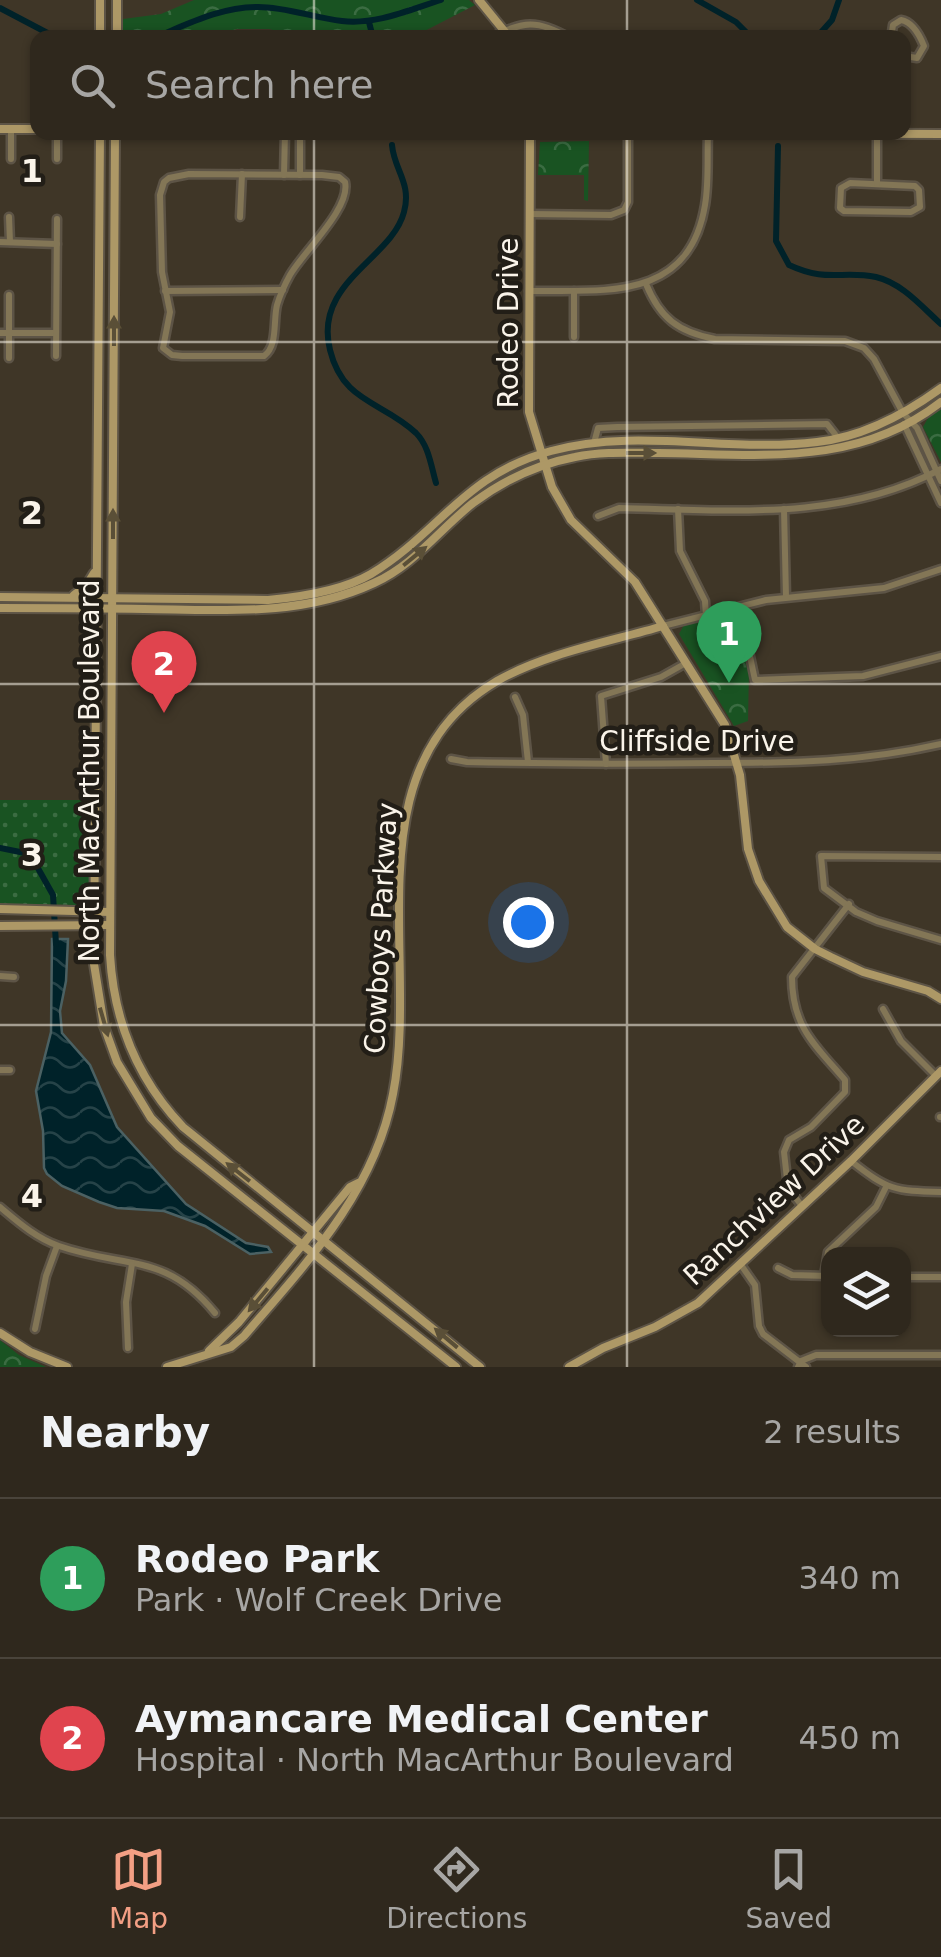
<!DOCTYPE html>
<html lang="en">
<head>
<meta charset="utf-8">
<style>
  :root { --surface:#2f281d; --page:#3b342a; --text:#f1f3f6; --muted:#a7a6a4; --line:#4a443b; --accent:#f39f84 }
  body { margin:0; font-family:"DejaVu Sans",sans-serif; background:var(--page); color:var(--text) }
  .controls { position:absolute; right:30px; bottom:30px; display:grid; overflow:hidden; border-radius:20px; box-shadow:0 2px 8px #0004 }
  .controls button { width:90px; height:90px; display:grid; place-items:center; padding:0; border:0; border-bottom:2px solid var(--line); background:var(--surface); color:var(--text); font:50px sans-serif }
  .you { position:absolute; left:528px; top:922px; width:35px; height:35px; margin:-25px; border:8px solid #fff; border-radius:50%; background:#1a73e8; box-shadow:0 0 0 15px #1a73e833 }
  .badge { display:grid; place-items:center; width:65px; height:65px; border-radius:50%; background:var(--accent); color:#fff; font-size:32px; font-weight:700 }
  .pin { position:absolute; translate:-50% -82px; filter:drop-shadow(0 2px 5px #0008) }
  .pin::after { content:''; position:absolute; top:52px; width:35px; height:30px; background:inherit; clip-path:polygon(0 0,100% 0,50% 100%) }
  .list { margin:0; padding:0; list-style:none }
  h2 { display:flex; justify-content:space-between; align-items:center; height:130px; margin:0; padding:0 40px; font-size:42px }
  h2 small { font-size:32px; font-weight:400; color:var(--muted) }
  .list li { display:grid; grid-template-columns:65px 1fr auto; gap:30px; align-items:center; box-sizing:border-box; height:160px; padding:0 40px; border-top:2px solid var(--line) }
  .list b { display:block; font-size:38px; white-space:nowrap }
  .list p { margin:0; font-size:32px; white-space:nowrap; color:var(--muted) }
  .list em { font-size:32px; font-style:normal; color:var(--muted) }
  .icon { flex:none; width:55px; height:55px; fill:none; stroke:currentColor; stroke-width:2; stroke-linecap:round; stroke-linejoin:round }
  .map { position:relative; flex:none; width:941px; height:1367px; overflow:hidden }
  .search { position:absolute; background:var(--surface); box-shadow:0 2px 8px #0004; left:30px; right:30px; top:30px; height:110px; display:flex; align-items:center; gap:25px; box-sizing:border-box; padding:0 35px; border-radius:20px; color:var(--muted); font-size:38px }
  .sheet { height:450px; background:var(--surface) }
  nav { display:flex; justify-content:space-around; align-items:center; box-sizing:border-box; height:140px; border-top:2px solid var(--line); background:var(--surface); font-size:28px; color:var(--muted) }
  nav a { display:grid; justify-items:center; gap:5px }
  nav .on { color:var(--accent) }
  .map>svg:first-child { display:block }
</style>
</head>
<body>
<div class="map">
<svg width="941" height="1367" viewBox="0 0 941 1367">
  <defs>
    <pattern id="grass-dots" width="8" height="8" patternUnits="userSpaceOnUse" patternTransform="scale(2.5)"><rect width="8" height="8" fill="#195322"/><path d="M2 2h.1M6 6h.1" fill="none" stroke="#3b6c42" stroke-width="1.8" stroke-linecap="round"/></pattern>
    <pattern id="park-crowns" width="20" height="18" patternUnits="userSpaceOnUse" patternTransform="scale(2.5)"><rect width="20" height="18" fill="#195322"/><path d="M2 6a3 3 0 1 1 6 0M12 15a3 3 0 1 1 6 0" fill="none" stroke="#3b6c42"/></pattern>
    <pattern id="water-waves" width="16" height="10" patternUnits="userSpaceOnUse" patternTransform="scale(2.5)"><rect width="16" height="10" fill="#002229"/><path d="M0 5q4-4 8 0t8 0" fill="none" stroke="#264348"/></pattern>
  </defs>
  <rect width="100%" height="100%" fill="#3f3627"/>
  <!-- grass -->
  <path fill="url(#grass-dots)" d="M0,800H90L91,896L80,905L0,904Z"/>
  <!-- park -->
  <g fill="url(#park-crowns)">
    <path d="M194,0H469L475,5L413,37L303,38L269,29H237L206,37H123V19L161,14Z"/>
    <path d="M589,141L588,201L584,200V175H538L540,142Z"/>
    <path d="M941,409V462L923,427L928,418Z"/>
    <path d="M738,614L749,669L748,721L734,726L679,634L684,625Z"/>
    <path d="M0,1340L19,1355L46,1367H0Z"/>
  </g>
  <!-- water -->
  <path fill="url(#water-waves)" stroke="#4b6163" stroke-width="2.5" d="M52,939H68L66,981L60,1011L62,1033L90,1065L117,1127L186,1204L246,1243L268,1247L271,1252L250,1254L205,1226L164,1211L117,1208L99,1202L62,1186L47,1174L44,1168L43,1131L36,1091L51,1032Z"/>
  <g fill="none" stroke-linecap="round" stroke-linejoin="round">
    <!-- canal -->
    <g stroke="#002229" stroke-width="6">
      <path d="M697,0L736,22L752,38"/>
      <path d="M0,8L57,38"/>
      <path d="M369,22L373,38"/>
      <path d="M154,38C188,24 220,7 258,7C287,7 314,18 342,21C376,25 409,10 441,0"/>
      <path d="M816,38L832,20L839,0"/>
      <path d="M392,145C394,170 412,183 404,212C392,259 313,282 330,350C343,403 382,401 416,433C429,446 431,466 436,483"/>
      <path d="M778,146L776,241L789,265C828,283 841,270 876,277C902,283 922,307 941,324"/>
      <path d="M0,848L30,854L53,895L56,944"/>
    </g>
    <!-- street casing -->
    <g stroke="#5d5446" stroke-width="11">
      <g id="street">
        <path d="M490,38C524,21 536,19 570,38"/>
        <path d="M891,38L893,25L901,20C913,22 920,36 924,46L917,58L904,56"/>
        <path d="M57,132V159"/>
        <path d="M300,132V175"/>
        <path d="M11,159V129"/>
        <path d="M189,174L322,175L339,177L345,182C351,208 304,251 290,275C285,284 280,295 277,305C273,321 278,346 264,356H182L172,355L163,348L170,312L162,272L160,195L164,182L169,178Z"/>
        <path d="M284,175L285,132"/>
        <path d="M850,183L915,186L919,190L920,207L911,212L844,211L840,208L841,188Z"/>
        <path d="M877,183V134"/>
        <path d="M530,214L611,215L624,210L628,202V133"/>
        <path d="M9,217L10,242"/>
        <path d="M240,217L242,174"/>
        <path d="M0,242L57,244"/>
        <path d="M646,284C660,318 678,332 715,339L845,341L864,348L874,359L903,413L917,428L941,481"/>
        <path d="M165,291L283,290"/>
        <path d="M529,291C605,290 689,302 705,205C709,182 707,157 708,134"/>
        <path d="M574,291V337"/>
        <path d="M9,295V358"/>
        <path d="M0,333H55"/>
        <path d="M56,356L57,219"/>
        <path d="M904,424L941,503"/>
        <path d="M594,443L598,428L617,427L827,424L838,438"/>
        <path d="M678,509L680,551L705,601L706,616"/>
        <path d="M784,509L786,597"/>
        <path d="M598,516L619,508C727,510 842,522 941,469"/>
        <path d="M740,609L755,680L863,676L941,656"/>
        <path d="M663,626L766,600L884,588L941,569"/>
        <path d="M515,697L523,715L528,762"/>
        <path d="M451,759L467,762C549,764 631,764 713,763C793,763 862,762 941,744"/>
        <path d="M606,764L601,696L661,677L686,663"/>
        <path d="M941,857L821,856L824,888L856,912L877,921L941,940"/>
        <path d="M0,976L14,977"/>
        <path d="M883,1009L901,1041L936,1076"/>
        <path d="M0,1070H10"/>
        <path d="M940,1117H941"/>
        <path d="M851,1161C888,1190 894,1191 941,1192"/>
        <path d="M802,1206L788,1188L784,1152L789,1140L811,1127L845,1092V1080C815,1045 792,1027 792,977L849,904"/>
        <path d="M0,1207C18,1222 36,1238 59,1246C126,1269 165,1252 215,1313"/>
        <path d="M741,1265L755,1285L759,1326L763,1334L806,1367"/>
        <path d="M778,1268L792,1275L828,1276"/>
        <path d="M824,1275L828,1252L876,1207L886,1187"/>
        <path d="M904,1277H941"/>
        <path d="M35,1329L46,1276L57,1246"/>
        <path d="M128,1348L126,1302L132,1264"/>
        <path d="M798,1367L801,1361L816,1355H941"/>
      </g>
    </g>
    <!-- secondary casing -->
    <g stroke="#5d5446" stroke-width="12">
      <g id="secondary">
        <path d="M479,0L510,38"/>
        <path d="M100,38V0"/>
        <path d="M117,38V0"/>
        <path d="M0,129H38"/>
        <path d="M100,132L94,964L104,1026L117,1062L151,1118L178,1146L456,1367"/>
        <path d="M115,132L110,955C114,1022 137,1079 183,1127L480,1367"/>
        <path d="M518,132L941,134"/>
        <path d="M530,132L529,412L552,487L571,520L635,582L725,725L740,775L748,849L759,881L787,927L815,949L831,957L863,972L928,991L941,999"/>
        <path d="M74,595L86,586L94,573"/>
        <path d="M0,597L268,600C301,597 342,591 371,574C440,532 465,474 551,451C638,427 728,453 817,442C862,437 904,415 941,388"/>
        <path d="M0,608C48,608 96,608 144,609C222,610 301,617 374,583C414,565 439,530 473,503C504,480 538,464 575,457C603,451 631,453 658,453C759,454 856,468 941,402"/>
        <path d="M0,909L110,912"/>
        <path d="M0,926L110,925"/>
        <path d="M0,1333L30,1352L67,1367"/>
        <path d="M209,1351L239,1322L350,1187L358,1183"/>
        <path d="M167,1367L231,1347L244,1336C306,1264 375,1191 393,1094C420,957 350,767 497,681C546,653 609,642 663,626"/>
        <path d="M569,1367L603,1348L655,1327L698,1303L851,1161L941,1071"/>
      </g>
    </g>
    <!-- street -->
    <use href="#street" stroke="#837656" stroke-width="6"/>
    <!-- secondary -->
    <use href="#secondary" stroke="#ad9866" stroke-width="8"/>
  </g>
  <!-- one-way arrows -->
  <defs><path id="oneway-solid" d="M-6-.8H1V-3.2L6.5 0L1 3.2V.8H-6Z" transform="scale(2.5)"/></defs>
  <g fill="#5a4f37">
    <use href="#oneway-solid" transform="translate(114 331) rotate(-90)"/>
    <use href="#oneway-solid" transform="translate(641 453)"/>
    <use href="#oneway-solid" transform="translate(113 524) rotate(-90)"/>
    <use href="#oneway-solid" transform="translate(415 556) rotate(-39)"/>
    <use href="#oneway-solid" transform="translate(104 1022) rotate(74)"/>
    <use href="#oneway-solid" transform="translate(238 1172) rotate(-142)"/>
    <use href="#oneway-solid" transform="translate(258 1300) rotate(130)"/>
    <use href="#oneway-solid" transform="translate(446 1338) rotate(-140)"/>
  </g>
  <!-- grid -->
  <path fill="none" stroke="#faf4ea" stroke-width="2.5" stroke-opacity="0.55" d="M314,0V38M627,0V38M314,132V1367M627,132V1367M0,342H941M0,684H941M0,1025H941"/>
  <g text-anchor="middle" dominant-baseline="central" stroke-width="9" stroke-linejoin="round" paint-order="stroke">
    <!-- street labels -->
    <g font-size="28" fill="#faf4ea" stroke="#221e17">
      <text transform="translate(508 323) rotate(-90)">Rodeo Drive</text>
      <text x="697" y="741">Cliffside Drive</text>
      <text transform="translate(89 771) rotate(-90)">North MacArthur Boulevard</text>
      <text transform="translate(381 928) rotate(-87)">Cowboys Parkway</text>
      <text transform="translate(774 1200) rotate(-43)">Ranchview Drive</text>
    </g>
  </g>
  <g font-size="32" text-anchor="middle" font-weight="bold" fill="#faf4ea" stroke="#221e17" stroke-width="9" stroke-linejoin="round" paint-order="stroke">
    <text x="32" y="182">1</text>
    <text x="32" y="524">2</text>
    <text x="32" y="866">3</text>
    <text x="32" y="1207">4</text>
  </g>
</svg>
<div class="controls">
<button><svg class="icon" aria-label="layers" viewBox="0 0 24 24"><path d="M12 4l9 5-9 5-9-5zM3 14l9 5 9-5"/></svg></button>
</div>
<div class="you"></div>
<div class="pin badge" style="left:729px;top:683px;background:#2e9e5b">1</div>
<div class="pin badge" style="left:164px;top:713px;background:#e0444e">2</div>
<div class="search"><svg class="icon" aria-label="search" viewBox="0 0 24 24"><circle cx="10" cy="10" r="6"/><path d="M15 15l6 6"/></svg>Search here</div>
</div>
<section class="sheet">
<h2>Nearby<small>2 results</small></h2>
<ul class="list">
<li><span class="badge" style="background:#2e9e5b">1</span><div><b>Rodeo Park</b><p>Park · Wolf Creek Drive</p></div><em>340 m</em></li>
<li><span class="badge" style="background:#e0444e">2</span><div><b>Aymancare Medical Center</b><p>Hospital · North MacArthur Boulevard</p></div><em>450 m</em></li>
</ul>
</section>
<nav>
<a class="on"><svg class="icon" aria-label="map" viewBox="0 0 24 24"><path d="M3 6l6-2 6 2 6-2v14l-6 2-6-2-6 2zM9 4v14M15 6v14"/></svg>Map</a>
<a><svg class="icon" aria-label="directions" viewBox="0 0 24 24"><path d="M12 3l9 9-9 9-9-9zM9 14v-3h6M13 9l2 2-2 2"/></svg>Directions</a>
<a><svg class="icon" aria-label="saved" viewBox="0 0 24 24"><path d="M7 4h10v16l-5-4-5 4z"/></svg>Saved</a>
</nav>
</body>
</html>
